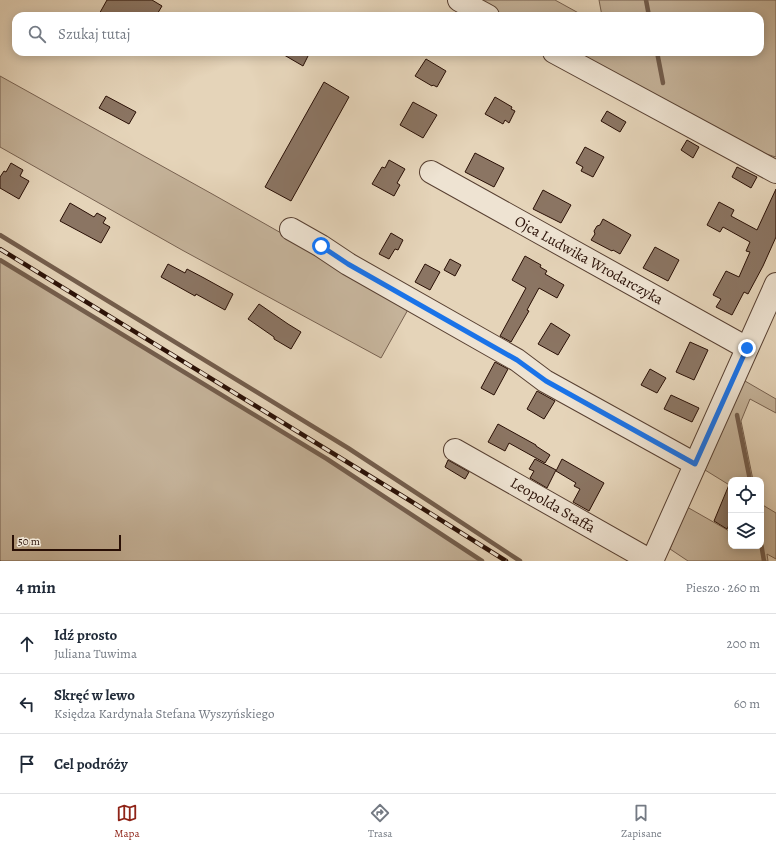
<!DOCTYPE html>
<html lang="pl">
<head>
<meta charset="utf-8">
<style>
  :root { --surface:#fff; --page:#f6f6f7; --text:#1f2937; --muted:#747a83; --line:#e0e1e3; --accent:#8f2418 }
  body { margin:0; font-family:Alegreya,serif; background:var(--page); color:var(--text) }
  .controls { position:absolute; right:12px; bottom:12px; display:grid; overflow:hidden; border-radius:8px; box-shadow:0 2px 10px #0003 }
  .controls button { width:36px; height:36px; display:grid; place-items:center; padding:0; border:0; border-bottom:1px solid var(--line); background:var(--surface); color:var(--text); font:20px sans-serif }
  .scale { position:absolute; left:12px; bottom:10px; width:109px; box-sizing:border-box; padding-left:4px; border:2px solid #290f05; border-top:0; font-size:11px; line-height:14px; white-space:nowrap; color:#290f05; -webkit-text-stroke:3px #eee3d2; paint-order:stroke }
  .stop { position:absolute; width:12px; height:12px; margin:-9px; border:3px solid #1a73e8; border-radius:50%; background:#fff }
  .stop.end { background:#1a73e8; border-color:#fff; box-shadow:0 1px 4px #0008 }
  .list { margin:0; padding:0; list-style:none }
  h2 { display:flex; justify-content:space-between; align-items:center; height:52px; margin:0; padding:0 16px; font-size:17px }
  h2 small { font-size:13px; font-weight:400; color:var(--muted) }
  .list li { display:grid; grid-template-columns:26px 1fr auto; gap:12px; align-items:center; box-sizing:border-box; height:60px; padding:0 16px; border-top:1px solid var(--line) }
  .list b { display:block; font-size:15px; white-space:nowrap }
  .list p { margin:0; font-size:13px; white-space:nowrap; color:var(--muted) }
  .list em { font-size:13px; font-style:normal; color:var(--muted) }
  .icon { flex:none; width:22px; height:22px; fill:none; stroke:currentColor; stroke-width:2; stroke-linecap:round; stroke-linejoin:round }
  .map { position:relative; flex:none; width:776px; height:561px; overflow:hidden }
  .search { position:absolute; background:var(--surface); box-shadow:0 2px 10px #0003; left:12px; right:12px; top:12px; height:44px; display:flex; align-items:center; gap:10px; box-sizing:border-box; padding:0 14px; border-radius:12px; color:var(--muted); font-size:15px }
  .sheet { height:232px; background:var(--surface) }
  nav { display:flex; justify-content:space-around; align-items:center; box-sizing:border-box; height:56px; border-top:1px solid var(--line); background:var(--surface); font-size:11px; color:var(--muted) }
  nav a { display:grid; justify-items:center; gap:2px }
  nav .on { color:var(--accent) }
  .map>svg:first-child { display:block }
</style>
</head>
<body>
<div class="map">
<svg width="776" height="561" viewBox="0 0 776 561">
  <rect width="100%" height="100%" fill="#e5d4b9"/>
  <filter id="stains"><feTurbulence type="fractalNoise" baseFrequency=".005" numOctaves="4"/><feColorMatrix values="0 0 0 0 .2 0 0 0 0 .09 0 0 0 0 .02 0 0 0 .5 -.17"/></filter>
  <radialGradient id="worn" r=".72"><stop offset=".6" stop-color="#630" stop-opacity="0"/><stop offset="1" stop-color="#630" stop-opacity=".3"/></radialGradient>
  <!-- green -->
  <g fill="#c5b39a" stroke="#776150">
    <path d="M477,0H555L584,16H506Z"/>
    <path d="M599,0H776V157L749,149L572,52H760V16H602Z"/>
    <path d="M0,76L214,195L410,306L381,358L182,250L0,147Z"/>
    <path d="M0,260L327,459L482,561H1L0,560Z"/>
    <path d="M745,381L776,399V413L750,399L741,421L753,480H731V486L705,470L736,395Z"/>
    <path d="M761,504L776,513V559L767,554L768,561H688L670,549L687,507L731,532V546L757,547L761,546Z"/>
  </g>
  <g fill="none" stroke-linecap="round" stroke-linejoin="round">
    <!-- stream -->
    <g stroke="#735d4c" stroke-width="4.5">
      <path d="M646,0L649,16"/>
      <path d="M657,52L663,83"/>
      <path d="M0,235L348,448L520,561"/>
      <path d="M0,260L327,459L482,561"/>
      <path d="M737,415L750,480"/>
      <path d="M761,543L764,561"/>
    </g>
  </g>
  <!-- building -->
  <g fill="#8b7563" stroke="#290f05">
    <path d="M107,0H152L162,6L156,16H98Z"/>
    <path d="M279,52H310L303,66Z"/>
    <path d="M426,59L446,71L437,87L433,85L432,86L415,76Z"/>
    <path d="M324,82L349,97L291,201L265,187Z"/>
    <path d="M106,96L136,112L129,124L99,108Z"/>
    <path d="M495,97L512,107L511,109L515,111L509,123L505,120L503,124L485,114Z"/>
    <path d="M413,102L437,115L423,138L400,125Z"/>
    <path d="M607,111L626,122L620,132L601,121Z"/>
    <path d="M687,140L699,147L693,158L681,150Z"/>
    <path d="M585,147L604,157L593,177L581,171L583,167L576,163Z"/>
    <path d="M475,153L504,168L494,187L465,172Z"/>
    <path d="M389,160L405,169L397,183L400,185L394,196L372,184L382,167L385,168Z"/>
    <path d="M11,163L23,170L20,176L29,181L19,199L0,188V177L4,171L6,172Z"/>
    <path d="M737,167L757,177L751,188L732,177Z"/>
    <path d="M776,189V237L763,266L748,294L744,292L732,315L716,307L721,299L713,295L726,271L739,277L750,252L746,251L750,242L723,227L720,232L707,225L719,202L734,210L731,216L757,230Z"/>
    <path d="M543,190L571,205L561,223L533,209Z"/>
    <path d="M70,203L94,217L97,213L106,218L103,223L110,227L101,243L60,221Z"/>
    <path d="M603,219L631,235L620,254L613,250L612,251L591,240L595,234L594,231L597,226L600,225Z"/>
    <path d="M391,233L403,240L398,250L395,249L389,259L379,254Z"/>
    <path d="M655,247L679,260L668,281L643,268Z"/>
    <path d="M525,256L541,265L540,267L547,271L545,274L564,285L557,298L539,288L527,310L529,311L511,342L500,336L526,288L512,280Z"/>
    <path d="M450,259L461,265L455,276L444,270Z"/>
    <path d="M168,264L185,273L187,269L204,278L233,294L225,310L196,294L195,296L161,277Z"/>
    <path d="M425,264L440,272L430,290L415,282Z"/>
    <path d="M259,304L288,324L301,332L291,349L274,339V337L248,319Z"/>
    <path d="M551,323L570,335L558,355L538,344Z"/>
    <path d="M690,342L708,350L694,380L676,372Z"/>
    <path d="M495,362L508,369L494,395L481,388Z"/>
    <path d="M650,369L666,378L657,393L641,385Z"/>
    <path d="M537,391L555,401L544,419L527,409Z"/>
    <path d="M671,395L699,408L692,422L664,409Z"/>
    <path d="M498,424L536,445V446L550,455L545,463L509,443L505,451L488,442Z"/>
    <path d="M535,459L556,470L547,488L530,478L534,471L529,469Z"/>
    <path d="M562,459L604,483L589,511L573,502L580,489L574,486L576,483L556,471Z"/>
    <path d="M448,460L469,472L465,479L445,467Z"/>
    <path d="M731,480V521L727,529L714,521Z"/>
  </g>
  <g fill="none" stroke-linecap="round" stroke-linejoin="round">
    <!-- minor casing -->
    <g stroke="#584032" stroke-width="24">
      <g id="minor">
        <path d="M459,0L488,16"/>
        <path d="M554,52L776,172"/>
        <path d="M431,172L747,348"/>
        <path d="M291,229L321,246L348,264L517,360L545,381L695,464"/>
        <path d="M455,450L651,561"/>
        <path d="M652,561L776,284"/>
      </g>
    </g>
    <!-- minor -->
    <use href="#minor" stroke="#eee3d2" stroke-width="22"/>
    <!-- rail casing -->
    <g stroke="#290f05" stroke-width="4.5">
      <path id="rail" d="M0,249L409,500L506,561"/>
    </g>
    <!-- rail -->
    <use href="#rail" stroke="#eee3d2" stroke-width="3" stroke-dasharray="9" stroke-linecap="butt"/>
  </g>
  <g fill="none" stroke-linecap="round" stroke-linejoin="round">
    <!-- route -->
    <path stroke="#1a73e8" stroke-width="5" d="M321,246L348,264L517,360L546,381L695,464L747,348"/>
  </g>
  <g text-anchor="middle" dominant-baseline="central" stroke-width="3" stroke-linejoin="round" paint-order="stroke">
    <!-- street labels -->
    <g font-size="15" fill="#290f05" stroke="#eee3d2">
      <text transform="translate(589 260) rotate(29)">Ojca Ludwika Wrodarczyka</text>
      <text transform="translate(553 505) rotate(30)">Leopolda Staffa</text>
    </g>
  </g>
  <rect width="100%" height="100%" filter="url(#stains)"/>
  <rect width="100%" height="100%" fill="url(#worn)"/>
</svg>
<div class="controls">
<button><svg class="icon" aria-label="locate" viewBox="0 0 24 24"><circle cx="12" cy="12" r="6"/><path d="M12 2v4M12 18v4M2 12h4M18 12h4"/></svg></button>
<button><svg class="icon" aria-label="layers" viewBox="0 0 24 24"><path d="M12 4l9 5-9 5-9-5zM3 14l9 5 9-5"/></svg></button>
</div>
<div class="scale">50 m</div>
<div class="stop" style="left:321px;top:246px"></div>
<div class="stop end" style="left:747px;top:348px"></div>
<div class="search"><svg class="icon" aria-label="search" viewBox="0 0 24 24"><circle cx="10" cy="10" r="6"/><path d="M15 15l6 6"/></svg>Szukaj tutaj</div>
</div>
<section class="sheet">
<h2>4 min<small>Pieszo · 260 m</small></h2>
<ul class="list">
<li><svg class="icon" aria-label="ahead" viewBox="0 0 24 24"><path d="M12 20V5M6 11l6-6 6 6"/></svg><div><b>Idź prosto</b><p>Juliana Tuwima</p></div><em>200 m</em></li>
<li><svg class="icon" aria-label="left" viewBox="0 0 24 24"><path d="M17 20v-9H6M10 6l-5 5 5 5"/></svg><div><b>Skręć w lewo</b><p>Księdza Kardynała Stefana Wyszyńskiego</p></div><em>60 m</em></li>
<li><svg class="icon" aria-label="arrive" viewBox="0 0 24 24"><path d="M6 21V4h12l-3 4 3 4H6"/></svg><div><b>Cel podróży</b></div></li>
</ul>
</section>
<nav>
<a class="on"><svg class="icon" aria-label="map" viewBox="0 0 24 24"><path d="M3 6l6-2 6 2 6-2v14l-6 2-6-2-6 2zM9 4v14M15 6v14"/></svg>Mapa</a>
<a><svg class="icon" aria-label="directions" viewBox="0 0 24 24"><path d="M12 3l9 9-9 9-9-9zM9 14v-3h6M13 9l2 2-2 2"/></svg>Trasa</a>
<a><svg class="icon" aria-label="saved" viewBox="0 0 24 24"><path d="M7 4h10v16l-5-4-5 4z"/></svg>Zapisane</a>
</nav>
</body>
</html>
